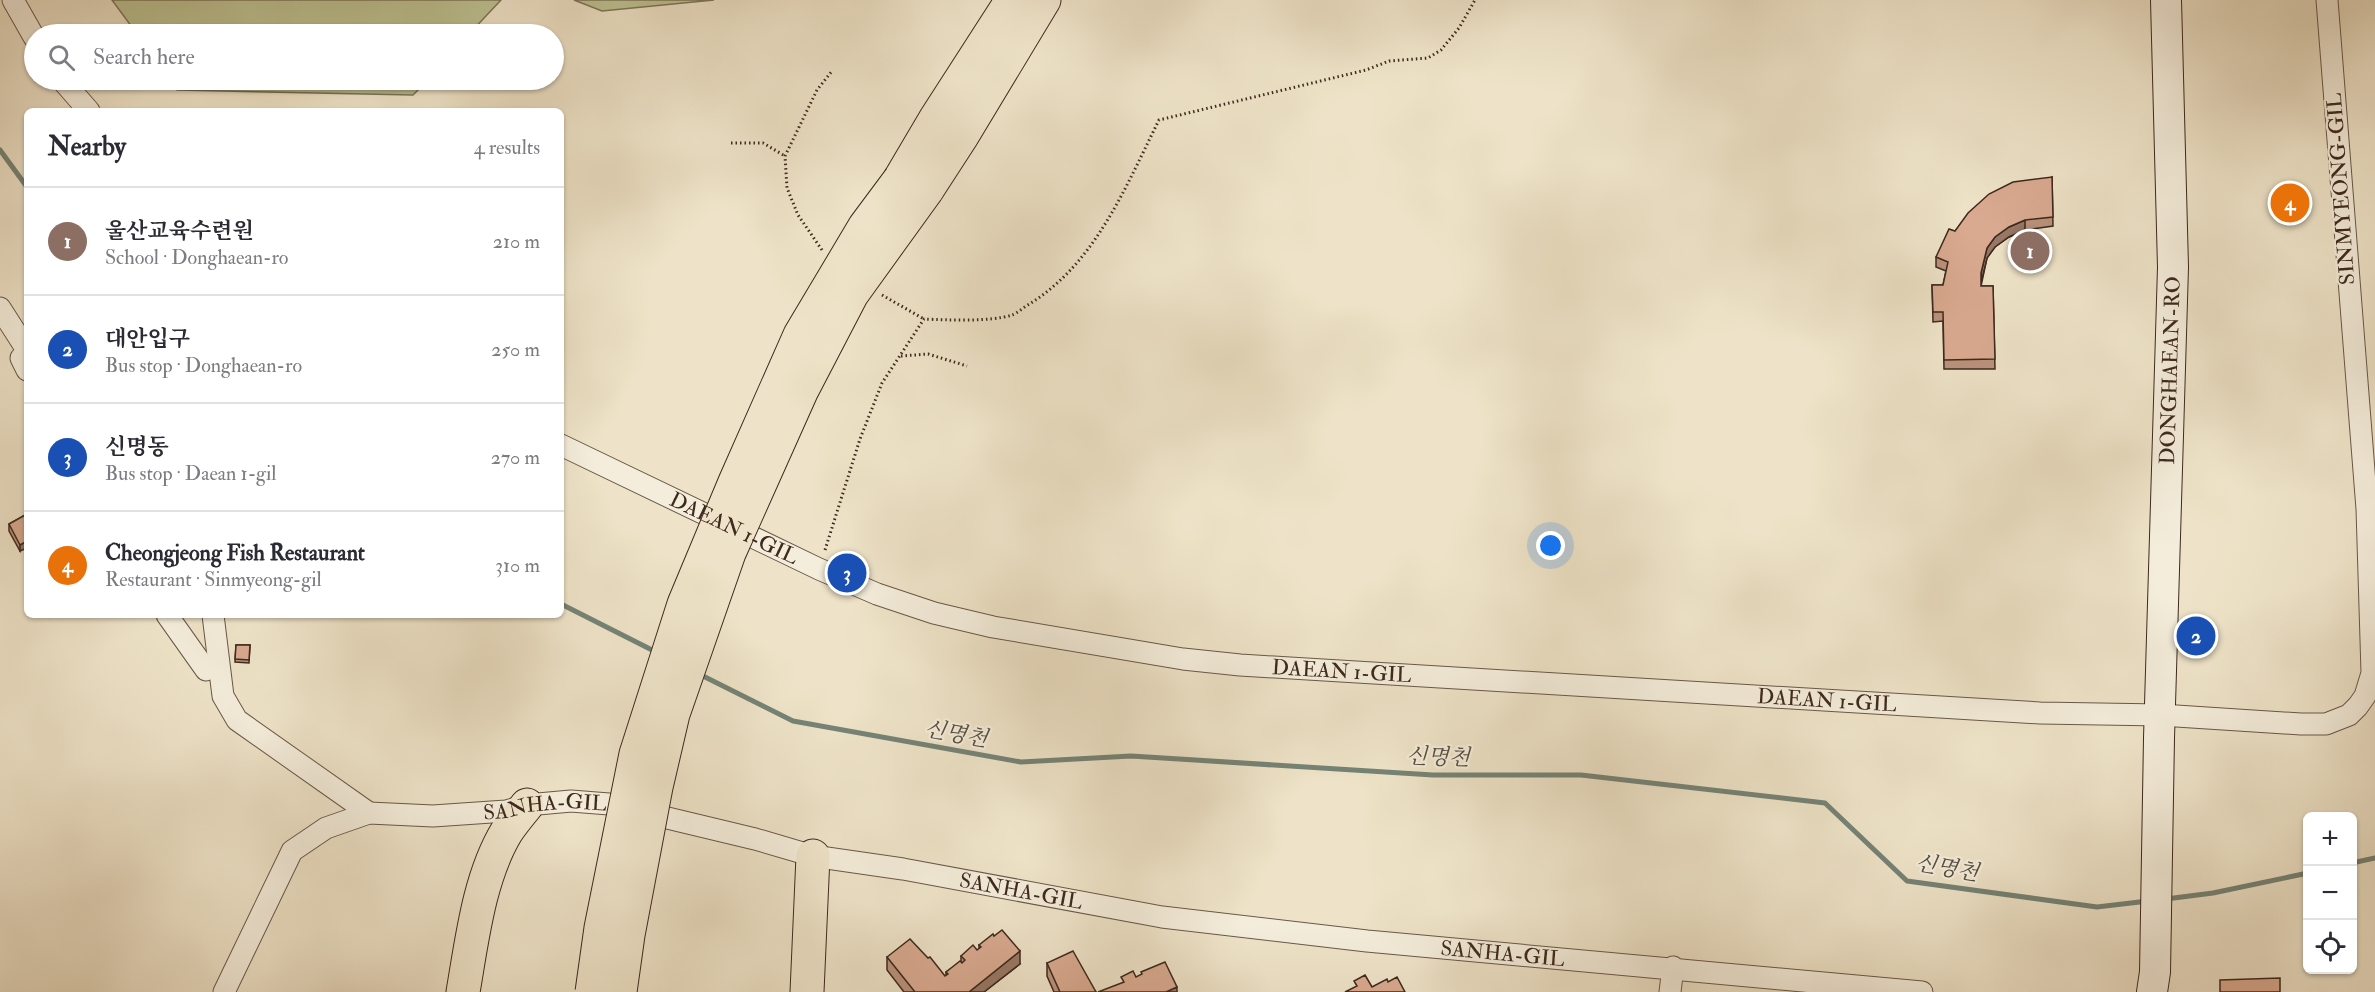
<!DOCTYPE html>
<html lang="en">
<head>
<meta charset="utf-8">
<style>
  :root { --surface:#fff; --page:#f7f7f7; --text:#2b2b33; --muted:#7c7c81; --line:#e1e1e2; --accent:#d93025 }
  body { margin:0; font-family:"IM FELL Double Pica","Noto Serif KR",serif; background:var(--page); color:var(--text) }
  .controls { position:absolute; right:18px; bottom:18px; display:grid; overflow:hidden; border-radius:9px; box-shadow:0 2px 4px #0004 }
  .controls button { width:54px; height:54px; display:grid; place-items:center; padding:0; border:0; border-bottom:2px solid var(--line); background:var(--surface); color:var(--text); font:30px sans-serif }
  .you { position:absolute; left:1551px; top:546px; width:21px; height:21px; margin:-15px; border:4px solid #fff; border-radius:50%; background:#1a73e8; box-shadow:0 0 0 9px #1a73e833 }
  .badge { display:grid; place-items:center; width:39px; height:39px; border-radius:50%; background:var(--accent); color:#fff; font-size:20px; font-weight:700 }
  .pin { position:absolute; translate:-50% -50%; border:3px solid #fff; box-shadow:0 2px 6px #0006 }
  .list { margin:0; padding:0; list-style:none }
  h2 { display:flex; justify-content:space-between; align-items:center; height:78px; margin:0; padding:0 24px; font-size:26px }
  h2 small { font-size:20px; font-weight:400; color:var(--muted) }
  .list li { display:grid; grid-template-columns:39px 1fr auto; gap:18px; align-items:center; box-sizing:border-box; height:108px; padding:0 24px; border-top:2px solid var(--line) }
  .list b { display:block; font-size:22px; white-space:nowrap }
  .list p { margin:0; font-size:20px; white-space:nowrap; color:var(--muted) }
  .list em { font-size:20px; font-style:normal; color:var(--muted) }
  .icon { flex:none; width:33px; height:33px; fill:none; stroke:currentColor; stroke-width:2; stroke-linecap:round; stroke-linejoin:round }
  .map { position:relative; flex:none; width:2375px; height:992px; overflow:hidden }
  .search { position:absolute; background:var(--surface); box-shadow:0 2px 4px #0004; left:24px; top:24px; width:540px; height:66px; display:flex; align-items:center; gap:15px; box-sizing:border-box; padding:0 21px; border-radius:33px; color:var(--muted); font-size:22px }
  .panel { position:absolute; background:var(--surface); box-shadow:0 2px 4px #0004; left:24px; top:108px; width:540px; height:510px; border-radius:9px }
  .map>svg:first-child { display:block }
</style>
</head>
<body>
<div class="map">
<svg width="2375" height="992" viewBox="0 0 2375 992">
  <rect width="100%" height="100%" fill="#eee3c8"/>
  <filter id="stains"><feTurbulence type="fractalNoise" baseFrequency=".00333" numOctaves="4"/><feColorMatrix values="0 0 0 0 .2 0 0 0 0 .09 0 0 0 0 .02 0 0 0 .5 -.17"/></filter>
  <radialGradient id="worn" r=".72"><stop offset=".6" stop-color="#630" stop-opacity="0"/><stop offset="1" stop-color="#630" stop-opacity=".3"/></radialGradient>
  <!-- green -->
  <g fill="#bdc293" stroke="#7d7658" stroke-width="1.5">
    <path d="M112,0H501L469,34H137Z"/>
    <path d="M574,0H714L602,11Z"/>
    <path d="M169,80H428L413,95L177,90Z"/>
  </g>
  <g fill="none" stroke-linecap="round" stroke-linejoin="round">
    <!-- stream -->
    <g stroke="#758376" stroke-width="5">
      <path d="M0,150L27,187"/>
      <path d="M561,604L656,652"/>
      <path d="M699,674L793,721L1021,762L1131,756L1433,775H1581L1825,803L1907,881L2097,907L2148,901"/>
      <path d="M2352,863L2375,858"/>
      <path d="M2166,899L2213,893L2308,873"/>
    </g>
    <!-- street casing -->
    <g stroke="#695848" stroke-width="23">
      <g id="street">
        <path d="M13,0L34,37"/>
        <path d="M62,80L89,111"/>
        <path d="M0,308L27,350"/>
        <path d="M21,358L27,370"/>
        <path id="s1" d="M561,445L819,569L877,594L934,613L993,627L1183,659L1240,665L2040,713L2161,715L2301,724H2326L2349,715L2358,706L2365,696L2372,673L2367,509L2327,0"/>
        <path d="M167,615L206,670"/>
        <path d="M213,615L223,696L237,720L369,813"/>
        <path id="s2" d="M224,992L292,851L326,828L369,813L433,816L506,811L527,805L571,801L609,804L755,839L813,856L903,869L1162,917L1367,941L1922,992"/>
        <path d="M1670,992L1673,967"/>
      </g>
    </g>
    <!-- secondary casing -->
    <g stroke="#3d291e" stroke-width="32">
      <g id="secondary">
        <path id="s3" d="M2152,992L2155,972L2159,738L2173,267L2166,0"/>
      </g>
    </g>
    <!-- highway casing -->
    <g stroke="#3d291e" stroke-width="35">
      <g id="highway">
        <path d="M900,179L936,118L1012,0"/>
        <path d="M927,190L962,136L1044,0"/>
        <path d="M463,992C472,940 479,877 507,831C513,822 520,814 527,805"/>
        <path d="M807,992L813,856"/>
      </g>
    </g>
    <!-- path -->
    <g stroke="#3d291e" stroke-width="3" stroke-dasharray="1.5 3" stroke-linecap="butt">
      <path d="M731,143H763L785,156"/>
      <path d="M822,250L798,215L787,188L785,156L817,90L832,71"/>
      <path d="M882,295L924,319"/>
      <path d="M901,356L928,354L967,366"/>
      <path d="M825,550L860,439L882,383L924,319C947,320 991,322 1012,315C1018,313 1025,306 1031,303C1096,262 1126,186 1159,120L1366,70L1389,61L1428,58L1441,50L1459,28L1475,0"/>
    </g>
    <!-- street -->
    <use href="#street" stroke="#f4eddb" stroke-width="21"/>
    <!-- secondary -->
    <use href="#secondary" stroke="#f4eddb" stroke-width="30"/>
    <!-- highway -->
    <use href="#highway" stroke="#eee3c8" stroke-width="33"/>
    <!-- highway-bridge casing -->
    <g stroke="#3d291e" stroke-width="35" stroke-linecap="butt">
      <g id="highway-bridge">
        <path d="M592,992L601,928L636,754L684,604L735,482L800,335L865,226L900,179"/>
        <path d="M620,992L628,935L656,787L673,714L729,553L801,392L852,294L927,190"/>
      </g>
    </g>
    <!-- highway-bridge -->
    <use href="#highway-bridge" stroke="#eee3c8" stroke-width="33"/>
  </g>
  <!-- wall -->
  <g fill="#bb927c" stroke="#3d291e" stroke-width="1.5">
    <path d="M2052,177L2053,226L2025,230L2009,237L1995,247L1987,258L1981,286H1993L1995,369H1944L1943,321L1933,322L1932,285H1943L1946,271L1936,267V257L1955,231Z"/>
    <path d="M27,514L20,551L9,531V524Z"/>
    <path d="M236,645H250L249,663L235,662Z"/>
    <path d="M979,945L1020,964L984,992H904L887,970V957L945,976L946,975V972L961,962V956L977,950L979,949Z"/>
    <path d="M1047,963L1096,992H1054L1047,976Z"/>
  </g>
  <!-- shaded-wall -->
  <g fill="#987765" stroke="#3d291e" stroke-width="1.5">
    <path d="M2025,220V230L2009,237L1995,247L1987,258L1981,283V273L1987,248L1995,237L2009,227Z"/>
    <path d="M27,541V548L20,551V545Z"/>
    <path d="M1020,951V964L984,992H969Z"/>
    <path d="M1177,987V992H1166Z"/>
  </g>
  <!-- building -->
  <g fill="#d9aa90" stroke="#3d291e" stroke-width="1.5">
    <path d="M2052,177L2053,217L2025,220L2009,227L1995,237L1987,248L1981,273V286H1993L1995,359L1944,360L1943,312H1933L1932,285H1943L1948,262L1936,257L1949,229L1955,231L1968,213L1989,194L2013,182Z"/>
    <path d="M27,514V541L20,545L9,524Z"/>
    <path d="M236,645H250L249,660L235,659Z"/>
    <path d="M1002,930L1020,951L969,992H915L887,957L910,939L928,958L930,957L945,976L948,974L946,972L960,961L962,963L965,960L961,956L973,945L977,950L981,947L979,945L993,934L994,936Z"/>
    <path d="M1073,951L1096,992H1060L1047,963Z"/>
    <path d="M1165,962L1177,987L1166,992H1098L1124,982L1121,977L1133,971L1136,977L1142,974L1141,972Z"/>
    <path d="M1365,975L1372,987L1387,979L1388,982L1397,977L1405,992H1345L1357,986L1354,981Z"/>
    <path d="M2280,978V992H2220V980Z"/>
  </g>
  <g text-anchor="middle" dominant-baseline="central" stroke-width="4.5" stroke-linejoin="round" paint-order="stroke">
    <!-- street labels -->
    <g font-size="21" fill="#3d291e" stroke="#f4eddb">
      <text transform="translate(2341 189) rotate(-94)">SINMYEONG-GIL</text>
      <text stroke="none"><textPath href="#s3" startOffset="622">DONGHAEAN-RO</textPath></text>
      <text stroke="none"><textPath href="#s1" startOffset="192">DAEAN 1-GIL</textPath></text>
      <text stroke="none"><textPath href="#s1" startOffset="822">DAEAN 1-GIL</textPath></text>
      <text stroke="none"><textPath href="#s1" startOffset="1308">DAEAN 1-GIL</textPath></text>
      <text stroke="none"><textPath href="#s2" startOffset="420">SANHA-GIL</textPath></text>
      <text stroke="none"><textPath href="#s2" startOffset="906">SANHA-GIL</textPath></text>
      <text stroke="none"><textPath href="#s2" startOffset="1392">SANHA-GIL</textPath></text>
    </g>
    <!-- water labels -->
    <g font-size="22" font-style="italic" fill="#544e42" stroke="#f4eddb">
      <text transform="translate(956 734) rotate(10)">신명천</text>
      <text transform="translate(1438 757) rotate(2)">신명천</text>
      <text transform="translate(1947 868) rotate(10)">신명천</text>
    </g>
  </g>
  <rect width="100%" height="100%" filter="url(#stains)"/>
  <rect width="100%" height="100%" fill="url(#worn)"/>
</svg>
<div class="controls">
<button>+</button>
<button>−</button>
<button><svg class="icon" aria-label="locate" viewBox="0 0 24 24"><circle cx="12" cy="12" r="6"/><path d="M12 2v4M12 18v4M2 12h4M18 12h4"/></svg></button>
</div>
<div class="you"></div>
<div class="pin badge" style="left:2030px;top:251px;background:#8d6e63">1</div>
<div class="pin badge" style="left:2196px;top:636px;background:#1a4fb4">2</div>
<div class="pin badge" style="left:847px;top:573px;background:#1a4fb4">3</div>
<div class="pin badge" style="left:2290px;top:203px;background:#e8710a">4</div>
<div class="search"><svg class="icon" aria-label="search" viewBox="0 0 24 24"><circle cx="10" cy="10" r="6"/><path d="M15 15l6 6"/></svg>Search here</div>
<section class="panel">
<h2>Nearby<small>4 results</small></h2>
<ul class="list">
<li><span class="badge" style="background:#8d6e63">1</span><div><b>울산교육수련원</b><p>School · Donghaean-ro</p></div><em>210 m</em></li>
<li><span class="badge" style="background:#1a4fb4">2</span><div><b>대안입구</b><p>Bus stop · Donghaean-ro</p></div><em>250 m</em></li>
<li><span class="badge" style="background:#1a4fb4">3</span><div><b>신명동</b><p>Bus stop · Daean 1-gil</p></div><em>270 m</em></li>
<li><span class="badge" style="background:#e8710a">4</span><div><b>Cheongjeong Fish Restaurant</b><p>Restaurant · Sinmyeong-gil</p></div><em>310 m</em></li>
</ul>
</section>
</div>
</body>
</html>
